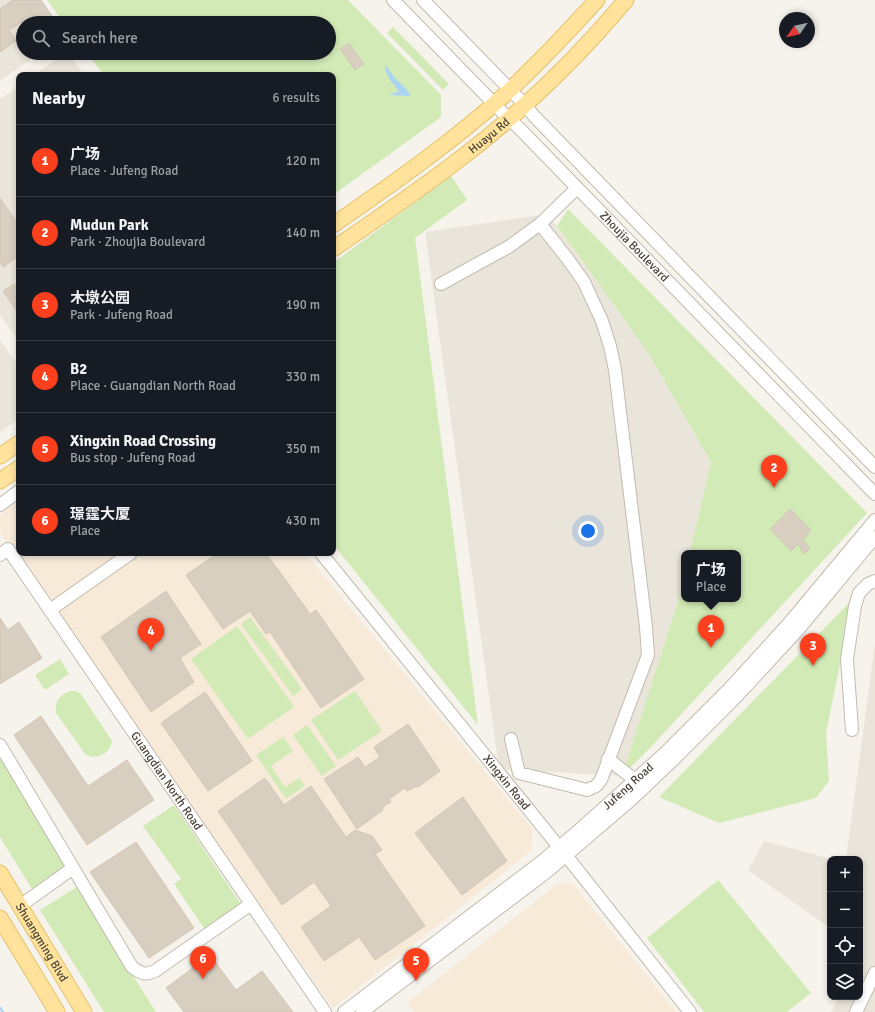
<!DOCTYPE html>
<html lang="en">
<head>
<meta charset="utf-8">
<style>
  :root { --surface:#171b24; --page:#242831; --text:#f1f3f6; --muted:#9ea1a6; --line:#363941; --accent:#fc3f1d }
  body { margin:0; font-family:Signika,"Noto Sans SC",sans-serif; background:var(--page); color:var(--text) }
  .controls { position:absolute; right:12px; bottom:12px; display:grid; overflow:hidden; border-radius:8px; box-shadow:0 2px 6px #0003 }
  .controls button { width:36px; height:36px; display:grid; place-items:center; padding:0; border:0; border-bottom:1px solid var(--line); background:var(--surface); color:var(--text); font:20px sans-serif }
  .compass { position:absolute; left:779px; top:12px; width:36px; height:36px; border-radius:50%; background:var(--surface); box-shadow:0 2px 6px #0003; rotate:236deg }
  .you { position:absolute; left:588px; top:531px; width:14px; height:14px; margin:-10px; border:3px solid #fff; border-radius:50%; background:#1a73e8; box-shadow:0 0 0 6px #1a73e833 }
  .badge { display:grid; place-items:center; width:26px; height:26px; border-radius:50%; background:var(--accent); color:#fff; font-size:13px; font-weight:700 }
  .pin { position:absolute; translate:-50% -33px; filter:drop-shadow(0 1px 2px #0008) }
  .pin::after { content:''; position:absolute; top:21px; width:14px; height:12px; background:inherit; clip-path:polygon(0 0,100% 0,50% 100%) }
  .popup { position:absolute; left:681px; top:550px; width:60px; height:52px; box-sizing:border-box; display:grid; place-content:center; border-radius:8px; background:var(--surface); filter:drop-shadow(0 1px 3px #0005); font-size:13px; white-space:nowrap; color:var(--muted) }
  .popup b { font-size:15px; color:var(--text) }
  .popup::after { content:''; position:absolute; left:50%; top:100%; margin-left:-8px; border:8px solid transparent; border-top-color:var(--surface) }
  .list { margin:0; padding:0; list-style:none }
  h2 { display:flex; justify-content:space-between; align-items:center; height:52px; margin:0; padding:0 16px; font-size:17px }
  h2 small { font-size:13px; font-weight:400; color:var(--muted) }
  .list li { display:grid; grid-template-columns:26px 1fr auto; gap:12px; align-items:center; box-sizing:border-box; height:72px; padding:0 16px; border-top:1px solid var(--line) }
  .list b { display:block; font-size:15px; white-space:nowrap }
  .list p { margin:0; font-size:13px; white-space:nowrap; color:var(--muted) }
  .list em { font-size:13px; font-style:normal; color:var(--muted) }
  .icon { flex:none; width:22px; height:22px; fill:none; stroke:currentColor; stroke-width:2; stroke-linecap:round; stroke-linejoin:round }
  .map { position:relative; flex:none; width:875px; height:1012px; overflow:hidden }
  .search { position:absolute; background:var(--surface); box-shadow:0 2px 6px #0003; left:16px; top:16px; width:320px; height:44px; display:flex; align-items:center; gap:10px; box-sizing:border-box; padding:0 14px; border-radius:22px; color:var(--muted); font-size:15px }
  .panel { position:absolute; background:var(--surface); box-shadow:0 2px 6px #0003; left:16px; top:72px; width:320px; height:484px; border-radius:8px }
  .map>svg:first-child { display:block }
</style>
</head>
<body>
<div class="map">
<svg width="875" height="1012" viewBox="0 0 875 1012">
  <rect width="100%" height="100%" fill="#f6f3ec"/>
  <!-- residential -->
  <g fill="#eae5da">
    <path d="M0,0H34L51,23H23V53H40L0,81Z"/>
    <path d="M65,53H68L84,75H34Z"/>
    <path d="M19,86V341L0,315V99Z"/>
    <path d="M548,214L647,351L711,462L690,553H684V579L681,592L622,776L499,769L425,232Z"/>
    <path d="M0,340L19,367V419L0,432Z"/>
    <path d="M875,643V1012H831L839,997H860V955L862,951L860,949V859H846Z"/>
    <path d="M764,841L832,859H830V928L748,870Z"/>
  </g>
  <!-- commercial -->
  <g fill="#f7ead8">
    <path d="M19,501V553H305L533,830L531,851L333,1008L0,533V515Z"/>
    <path d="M572,883L676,1012H414L407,1003L556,885Z"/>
  </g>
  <!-- green -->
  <g fill="#d2eab5">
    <path d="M47,0H348L441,95V117L333,195V75H104L87,53H329V23H64Z"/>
    <path d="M393,27L449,84L443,90L387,33Z"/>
    <path d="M451,176L467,200L415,238L478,725L333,544V263Z"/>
    <path d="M568,209L867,513L650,748L622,776L681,592L684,579V599H738V553H690L711,462L647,351L557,226Z"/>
    <path d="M853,599L826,733L829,781L816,798L719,823L659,797Z"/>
    <path d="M250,617L302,689L293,696L241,624Z"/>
    <path d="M237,626L294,707L248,739L191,659Z"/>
    <path d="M60,659L69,674L45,690L35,675Z"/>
    <path d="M70,691H76L81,694L112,741L110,748L105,753L99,756L92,757L86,755L56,713C55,701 59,695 70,691Z"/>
    <path d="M355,691L382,731L338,760L311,720Z"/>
    <path d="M307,725L336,766L322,776L293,735Z"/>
    <path d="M283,737L293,751L271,766L285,787L299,778L305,786L286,799L256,755Z"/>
    <path d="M0,752L69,867L32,889L0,837Z"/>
    <path d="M174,805L242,906L206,931L174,884L181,879L143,826Z"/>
    <path d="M718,880L811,993L787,1012H704L647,938Z"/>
    <path d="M77,887L156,1012H104L40,910Z"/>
  </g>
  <!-- water -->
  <path fill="#a9d4f2" d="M385,64L394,77L407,90L411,96L389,95L399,91C392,82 385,76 385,64Z"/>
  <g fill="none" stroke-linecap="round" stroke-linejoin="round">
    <!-- stream -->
    <path stroke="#a9d4f2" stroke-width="2.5" d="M0,1008L3,1012"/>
  </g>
  <!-- building -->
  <g fill="#d8cfc1" stroke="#d3c7b4">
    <path d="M13,0H41L52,16L41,23H29L26,19L9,30L16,41L0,52V9Z"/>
    <path d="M349,43L364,64L355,70L340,49Z"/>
    <path d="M0,198L19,226V256L3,267L0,262Z"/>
    <path d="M14,284L19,292V314L3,291Z"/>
    <path d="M790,509L811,530L803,539L810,549L804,554L798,544L791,551L770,529Z"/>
    <path d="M218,553H266L310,614L316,610L364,679L321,708L270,632L266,634L250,611L223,629L186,575Z"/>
    <path d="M166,591L201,644L180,658L194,682L151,712L101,637Z"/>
    <path d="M0,618L8,630L19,622L42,658L0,684Z"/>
    <path d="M205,692L252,761L208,791L161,723Z"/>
    <path d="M41,716L88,786L127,760L154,800L87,845L14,735Z"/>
    <path d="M408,724L440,771L418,787L417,786L407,791L405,788L389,799L391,802L382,807L383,810L357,829L324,779L358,757L365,767L380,757L374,747Z"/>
    <path d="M265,778L284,805L311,786L346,837L355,830L372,836L382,850L375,854L425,926L375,960L359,937L324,961L301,927L331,906L314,882L282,905L218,811Z"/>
    <path d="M463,797L507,861L462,895L415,833Z"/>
    <path d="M136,842L194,928L149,958L90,872Z"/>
    <path d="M210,955L236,990L262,971L293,1012H184L166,988Z"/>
  </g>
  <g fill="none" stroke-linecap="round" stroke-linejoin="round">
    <!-- minor casing -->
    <g stroke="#c2bbae" stroke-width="14">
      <g id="minor">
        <path id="s1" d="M393,0L509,119L520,129L875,494"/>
        <path d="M423,0L525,105L534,116L875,467"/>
        <path d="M441,284L510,246L540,224L577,188"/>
        <path d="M0,505L19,491"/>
        <path id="s2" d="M321,553L572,863L690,1012"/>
        <path id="s3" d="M0,555L8,549L325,1012"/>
        <path d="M50,610L131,553"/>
        <path d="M852,730L847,659L855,606L859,593L868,584L875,581"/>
        <path d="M511,739L519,773L587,790L596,786L601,780L648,655L646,627L615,370L610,346L602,321L584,282L567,258L540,224"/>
        <path d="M0,745L132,967C141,973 144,976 155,971L251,904"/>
        <path d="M608,759L635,780"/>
        <path d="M20,906L73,868"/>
        <path id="s4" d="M344,1012L541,862L578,831L664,754L730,688L790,622L875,520"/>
        <path d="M362,1012L548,871L631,800L671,762L737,696L798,630L875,537"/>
        <path d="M856,1012L875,973"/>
      </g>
    </g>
    <!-- major casing -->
    <g stroke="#e6c16a" stroke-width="17">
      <g id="major">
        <path d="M333,225C394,183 455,140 510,90C540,61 569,31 597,0"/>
        <path id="s5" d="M333,249C373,222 413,194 452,165C516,117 575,61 626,0"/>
        <path d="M0,456L19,443"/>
        <path d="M0,481L19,468"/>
        <path id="s6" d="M0,873L84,1012"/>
        <path d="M0,918L57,1012"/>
      </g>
    </g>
    <!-- minor -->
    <use href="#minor" stroke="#fff" stroke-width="12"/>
    <!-- major -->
    <use href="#major" stroke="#ffe39c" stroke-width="15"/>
  </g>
  <g text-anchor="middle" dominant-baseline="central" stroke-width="4" stroke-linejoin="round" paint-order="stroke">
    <!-- street labels -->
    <g font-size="12" fill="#4b4439" stroke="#fff">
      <text stroke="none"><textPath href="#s5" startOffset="193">Huayu Rd</textPath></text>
      <text stroke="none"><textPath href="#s1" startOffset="345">Zhoujia Boulevard</textPath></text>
      <text stroke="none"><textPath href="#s3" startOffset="291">Guangdian North Road</textPath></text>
      <text stroke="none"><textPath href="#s2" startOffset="295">Xingxin Road</textPath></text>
      <text stroke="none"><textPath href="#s4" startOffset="363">Jufeng Road</textPath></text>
      <text stroke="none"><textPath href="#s6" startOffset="81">Shuangming Blvd</textPath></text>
    </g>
  </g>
</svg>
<div class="controls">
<button>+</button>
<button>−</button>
<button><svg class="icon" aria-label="locate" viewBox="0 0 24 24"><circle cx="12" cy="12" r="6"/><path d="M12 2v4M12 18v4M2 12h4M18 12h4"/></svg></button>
<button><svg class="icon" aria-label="layers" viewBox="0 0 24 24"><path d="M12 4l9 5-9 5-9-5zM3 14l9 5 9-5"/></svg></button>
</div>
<svg class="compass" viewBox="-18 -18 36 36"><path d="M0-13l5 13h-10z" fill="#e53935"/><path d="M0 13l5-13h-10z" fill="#9ea1a6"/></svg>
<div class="you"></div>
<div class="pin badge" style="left:711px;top:648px">1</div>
<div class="popup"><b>广场</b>Place</div>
<div class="pin badge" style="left:774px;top:488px">2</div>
<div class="pin badge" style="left:813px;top:666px">3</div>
<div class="pin badge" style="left:151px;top:651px">4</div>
<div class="pin badge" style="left:416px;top:981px">5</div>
<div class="pin badge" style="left:203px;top:979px">6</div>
<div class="search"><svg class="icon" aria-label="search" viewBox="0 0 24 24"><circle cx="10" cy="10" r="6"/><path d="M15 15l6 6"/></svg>Search here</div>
<section class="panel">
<h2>Nearby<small>6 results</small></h2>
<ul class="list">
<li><span class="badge">1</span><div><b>广场</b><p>Place · Jufeng Road</p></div><em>120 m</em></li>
<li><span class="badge">2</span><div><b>Mudun Park</b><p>Park · Zhoujia Boulevard</p></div><em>140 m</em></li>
<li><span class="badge">3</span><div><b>木墩公园</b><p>Park · Jufeng Road</p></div><em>190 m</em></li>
<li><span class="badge">4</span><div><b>B2</b><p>Place · Guangdian North Road</p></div><em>330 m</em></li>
<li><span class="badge">5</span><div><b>Xingxin Road Crossing</b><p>Bus stop · Jufeng Road</p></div><em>350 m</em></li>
<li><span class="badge">6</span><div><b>璟霆大厦</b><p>Place</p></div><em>430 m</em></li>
</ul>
</section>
</div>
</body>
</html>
